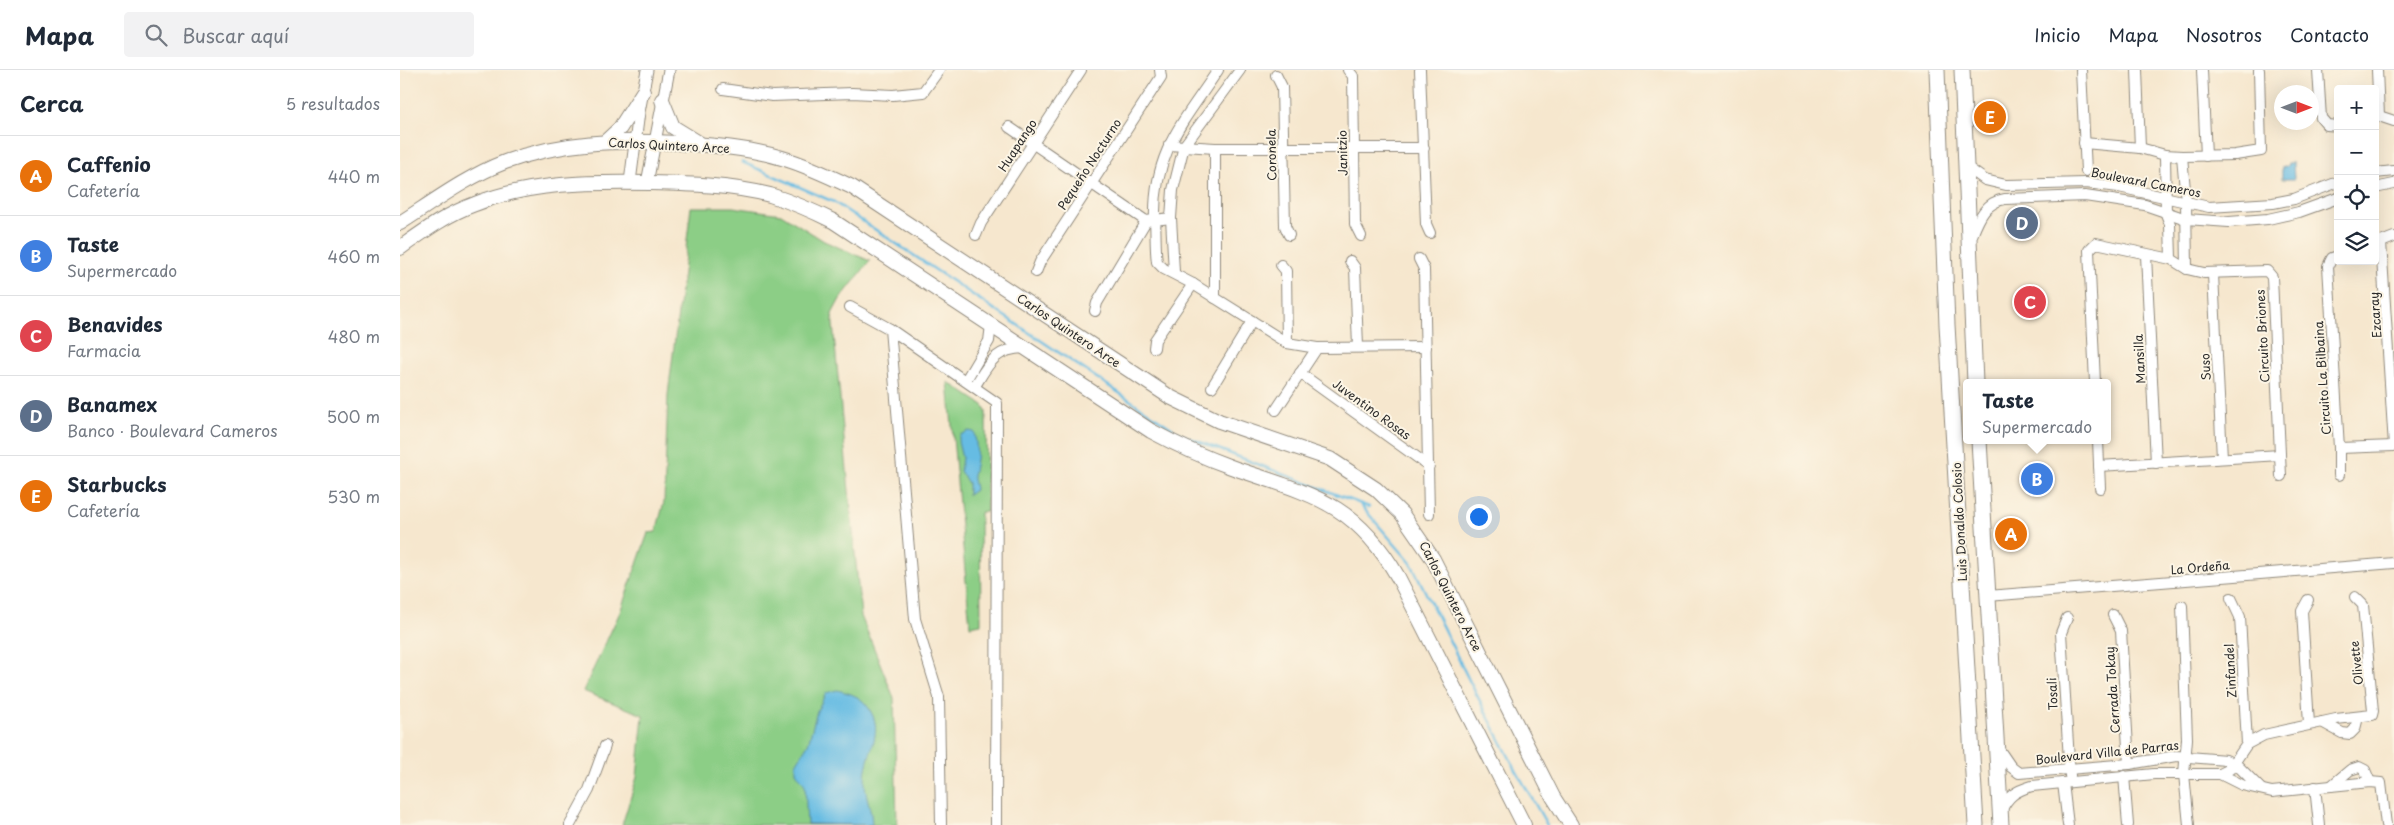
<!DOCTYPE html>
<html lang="es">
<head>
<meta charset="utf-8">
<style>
  :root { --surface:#fff; --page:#f2f2f3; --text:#1f2937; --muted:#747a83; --line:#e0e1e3; --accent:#111827 }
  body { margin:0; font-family:"Playpen Sans",sans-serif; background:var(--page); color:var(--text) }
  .controls { position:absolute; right:15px; top:15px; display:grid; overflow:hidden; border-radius:5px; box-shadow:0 5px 20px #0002 }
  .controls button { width:45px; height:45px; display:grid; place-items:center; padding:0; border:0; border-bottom:1px solid var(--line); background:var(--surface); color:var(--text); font:25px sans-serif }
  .compass { position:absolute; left:1874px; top:15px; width:45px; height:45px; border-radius:50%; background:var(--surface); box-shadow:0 5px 20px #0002; rotate:90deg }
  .you { position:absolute; left:1078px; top:446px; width:18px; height:18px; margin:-12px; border:4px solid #fff; border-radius:50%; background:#1a73e8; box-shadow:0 0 0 8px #1a73e833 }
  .badge { display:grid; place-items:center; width:32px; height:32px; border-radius:50%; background:var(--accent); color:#fff; font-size:16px; font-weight:700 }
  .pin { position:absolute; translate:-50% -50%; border:2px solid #fff; box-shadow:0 1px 5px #0006 }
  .popup { position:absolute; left:1563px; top:309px; width:148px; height:65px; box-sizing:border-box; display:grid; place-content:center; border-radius:5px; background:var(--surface); filter:drop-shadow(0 1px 4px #0005); font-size:16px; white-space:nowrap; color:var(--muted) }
  .popup b { font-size:19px; color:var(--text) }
  .popup::after { content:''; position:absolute; left:50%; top:100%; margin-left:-10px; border:10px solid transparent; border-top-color:var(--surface) }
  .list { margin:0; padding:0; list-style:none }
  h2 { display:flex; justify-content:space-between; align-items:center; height:65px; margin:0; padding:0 20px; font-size:21px }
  h2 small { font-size:16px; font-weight:400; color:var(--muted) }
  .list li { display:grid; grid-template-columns:32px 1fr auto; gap:15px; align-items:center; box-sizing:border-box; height:80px; padding:0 20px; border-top:1px solid var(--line) }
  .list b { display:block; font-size:19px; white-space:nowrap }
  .list p { margin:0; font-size:16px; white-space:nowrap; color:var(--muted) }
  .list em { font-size:16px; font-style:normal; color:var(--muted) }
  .icon { flex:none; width:28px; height:28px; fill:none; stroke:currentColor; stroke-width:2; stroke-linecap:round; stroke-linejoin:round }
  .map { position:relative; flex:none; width:1994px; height:755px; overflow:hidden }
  header { display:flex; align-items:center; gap:30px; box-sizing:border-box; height:70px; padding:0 25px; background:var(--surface); border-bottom:1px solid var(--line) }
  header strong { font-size:24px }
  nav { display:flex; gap:28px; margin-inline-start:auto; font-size:18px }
  .search { width:350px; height:45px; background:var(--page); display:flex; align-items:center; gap:12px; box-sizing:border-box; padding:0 18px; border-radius:5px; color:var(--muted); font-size:19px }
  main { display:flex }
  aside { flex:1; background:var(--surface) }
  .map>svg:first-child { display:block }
</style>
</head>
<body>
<header>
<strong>Mapa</strong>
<div class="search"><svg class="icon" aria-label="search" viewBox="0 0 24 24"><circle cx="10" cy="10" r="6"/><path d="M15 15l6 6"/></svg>Buscar aquí</div>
<nav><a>Inicio</a><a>Mapa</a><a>Nosotros</a><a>Contacto</a></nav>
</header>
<main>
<aside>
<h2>Cerca<small>5 resultados</small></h2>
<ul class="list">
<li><span class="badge" style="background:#e8710a">A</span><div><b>Caffenio</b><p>Cafetería</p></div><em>440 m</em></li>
<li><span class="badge" style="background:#3f7fe0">B</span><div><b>Taste</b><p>Supermercado</p></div><em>460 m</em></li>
<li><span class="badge" style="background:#e0444e">C</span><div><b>Benavides</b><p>Farmacia</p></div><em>480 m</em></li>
<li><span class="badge" style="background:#5c6f8a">D</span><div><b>Banamex</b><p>Banco · Boulevard Cameros</p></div><em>500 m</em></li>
<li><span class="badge" style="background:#e8710a">E</span><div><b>Starbucks</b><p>Cafetería</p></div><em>530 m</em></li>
</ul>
</aside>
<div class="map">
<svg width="1994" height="755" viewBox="0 0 1994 755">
  <rect width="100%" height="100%" fill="#fcf5e5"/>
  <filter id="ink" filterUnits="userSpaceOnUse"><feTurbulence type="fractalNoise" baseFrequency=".02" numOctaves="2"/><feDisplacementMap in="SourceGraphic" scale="10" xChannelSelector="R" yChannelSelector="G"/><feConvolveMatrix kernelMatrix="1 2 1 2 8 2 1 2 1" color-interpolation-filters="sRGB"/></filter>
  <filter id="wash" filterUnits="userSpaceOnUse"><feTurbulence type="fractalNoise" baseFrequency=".0096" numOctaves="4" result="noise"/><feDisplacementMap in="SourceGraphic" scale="20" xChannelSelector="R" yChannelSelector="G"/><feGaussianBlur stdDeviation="1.12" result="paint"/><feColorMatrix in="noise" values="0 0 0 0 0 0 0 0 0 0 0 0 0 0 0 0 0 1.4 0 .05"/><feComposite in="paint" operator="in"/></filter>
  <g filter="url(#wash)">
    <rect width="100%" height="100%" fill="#f6e7ce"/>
    <!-- green -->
    <g fill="#8cce86" stroke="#5c7c58">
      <path d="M291,137H333L381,144L424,171L470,191L440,229L432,244L461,546L494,628L497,755H222L237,707L243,645L183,621L220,542L248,463L256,462L264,432L268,325Z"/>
      <path d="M548,312L583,335L586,340L587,442H580L581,554L570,556Z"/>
    </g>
    <!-- water -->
    <g fill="#66bce3" stroke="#487487">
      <path d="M1888,93H1893L1894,109H1882V97L1887,96Z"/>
      <path d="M569,361L574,362C578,380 577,388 573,405C572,410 575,415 575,420L568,425V413L560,401L562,388L558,372L560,365Z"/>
      <path d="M437,620C453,624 463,627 471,642C484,664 465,685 465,709C464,724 472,739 472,755L407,754L405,715L396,702V694L408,674L417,641L426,623Z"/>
    </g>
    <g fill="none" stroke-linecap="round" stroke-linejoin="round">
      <!-- stream -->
      <g stroke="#66bce3" stroke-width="2.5">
        <path d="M342,92L434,132L782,365L969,437"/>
        <path d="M960,434L1011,493L1069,610L1117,702L1147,755"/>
      </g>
    </g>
  </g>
  <g filter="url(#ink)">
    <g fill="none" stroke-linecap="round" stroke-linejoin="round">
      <!-- minor casing -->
      <g stroke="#90897c" stroke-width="12">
        <g id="minor">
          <path d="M818,0C783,53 753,82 755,150C756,164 755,178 757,192L764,199L793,214L887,273L917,278L1026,277"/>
          <path d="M948,0L953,6L955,154L961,166"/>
          <path d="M1020,0L1026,154L1030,163"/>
          <path d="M1681,0L1686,101"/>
          <path d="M1737,0L1740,78"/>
          <path d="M1802,0L1806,86"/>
          <path d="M1918,0L1921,48L1927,55L1938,56"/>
          <path d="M1977,0L1979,46"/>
          <path d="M876,5L882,17L885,156L889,165"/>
          <path d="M323,19L372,26L452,23L493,25L523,22L539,0"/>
          <path d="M1975,47L1979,46L1994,51"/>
          <path d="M609,57L746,151L771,148"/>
          <path d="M1684,73L1740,78L1765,85L1782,86L1835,85L1861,81L1859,0"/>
          <path d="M769,75L815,78H1024"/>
          <path d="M815,78V228"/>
          <path d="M1765,85L1766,144L1770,154L1771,189"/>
          <path d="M1782,86L1786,131L1787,199"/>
          <path d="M1567,97L1585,110L1606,115L1686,113L1719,117L1809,137L1873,133L1894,129L1938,112"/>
          <path d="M1975,103L1994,101"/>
          <path d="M1975,118L1994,114"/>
          <path d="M576,165L581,153L681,0"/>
          <path d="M1571,168C1578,151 1584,132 1605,129L1685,126L1745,135L1786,149L1829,152L1868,149L1899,142L1938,128"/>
          <path d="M1981,172L1994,376"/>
          <path d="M1976,174L1994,167"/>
          <path d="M1746,185L1756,393"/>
          <path d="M1938,186L1932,188L1928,196L1939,378L1994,376"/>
          <path d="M1019,189L1024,199L1029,444"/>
          <path d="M950,191L955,198L958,277"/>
          <path d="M881,195L886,201L887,273"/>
          <path d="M636,202L640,192L761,7L760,0"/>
          <path d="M774,202L771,148L773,120L784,76L840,0"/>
          <path d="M1813,204L1822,388"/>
          <path d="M450,237L490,259L597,333L596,755"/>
          <path d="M695,241L697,233L746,151"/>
          <path d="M490,259L515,549L539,627L541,755"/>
          <path d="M754,278L755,270L793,214"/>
          <path d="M900,303L1029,396"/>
          <path d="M566,310L589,271L591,255"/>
          <path d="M1695,313L1689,180L1696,173L1771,189L1787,199L1804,203L1867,201L1872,207L1881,406"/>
          <path d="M575,316C589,293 595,279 624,278"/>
          <path d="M812,317L852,251"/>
          <path d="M876,340L917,278"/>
          <path d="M1698,370L1700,418"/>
          <path d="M1939,378V405"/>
          <path d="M1699,396L1880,385"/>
          <path d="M1588,526L1994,493"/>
          <path d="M1831,528L1840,547L1847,674"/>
          <path d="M1908,530L1902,541L1909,654"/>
          <path d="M1782,536L1787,669L1784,704L1789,755"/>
          <path d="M1713,545L1721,561L1729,694"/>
          <path d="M1667,548L1661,563L1670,706"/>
          <path d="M1922,652L1942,663L1950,664L1955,659L1958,647"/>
          <path d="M1598,678L1611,697L1619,703L1729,694L1776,686L1826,690L1838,696L1861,719"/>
          <path d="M1820,704L1842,715L1872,722L1970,712L1981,713L1986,755"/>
          <path d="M1724,706L1728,755"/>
          <path d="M1663,713L1668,755"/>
          <path d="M1931,716L1950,700L1959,697L1965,700L1970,712"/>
          <path d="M1915,717L1919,755"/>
          <path d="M1601,741C1608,726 1615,721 1632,716L1754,704H1820L1830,699L1847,674L1864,665L1936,649L1972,645L1973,641L1963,535L1955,527"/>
          <path d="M170,755L189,720L205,676"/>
        </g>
      </g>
      <!-- tertiary casing -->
      <g stroke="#90897c" stroke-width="13">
        <g id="tertiary">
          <path d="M230,112L239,42L247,0"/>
          <path d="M247,113L269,0"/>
        </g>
      </g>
      <!-- secondary casing -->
      <g stroke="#90897c" stroke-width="16">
        <g id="secondary">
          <path d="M262,30L273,57L299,73"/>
          <path d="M205,72L220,58L243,22"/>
          <path d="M0,153C33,132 68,106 105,92C162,71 217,70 277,73C312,75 348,78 382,88C406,95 429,106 452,117L770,327L819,351L930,389L976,419L1002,444L1033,489L1153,727L1171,755"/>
          <path d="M0,178C24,161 47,144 75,134C131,112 190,112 250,113C290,114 331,115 370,125C392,132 413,141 433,151L751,361C777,375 803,387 831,397C908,424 954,430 998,507L1124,755"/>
        </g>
      </g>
      <!-- primary casing -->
      <g stroke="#90897c" stroke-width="17">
        <g id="primary">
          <path d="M1537,0L1547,255L1576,755"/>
          <path d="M1562,0L1575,313"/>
          <path d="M1579,370L1601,755"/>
        </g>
      </g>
      <!-- minor -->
      <use href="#minor" stroke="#fff" stroke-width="10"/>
      <!-- tertiary -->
      <use href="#tertiary" stroke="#fff" stroke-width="11"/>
      <!-- secondary -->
      <use href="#secondary" stroke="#fff" stroke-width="14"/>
      <!-- primary -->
      <use href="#primary" stroke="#fff" stroke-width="15"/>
    </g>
  </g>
  <g text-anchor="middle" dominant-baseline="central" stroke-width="4" stroke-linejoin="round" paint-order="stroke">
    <!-- street labels -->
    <g font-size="12" fill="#2b2b2b" stroke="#fcf5e5">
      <text transform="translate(269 75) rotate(3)">Carlos Quintero Arce</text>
      <text transform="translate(617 75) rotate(-57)">Huapango</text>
      <text transform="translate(942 83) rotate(-91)">Janitzio</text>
      <text transform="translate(871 85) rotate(-91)">Coronela</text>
      <text transform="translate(689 94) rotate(-57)">Pequeño Nocturno</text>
      <text transform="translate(1746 112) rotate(11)">Boulevard Cameros</text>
      <text transform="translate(1975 245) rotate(-94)">Ezcaray</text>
      <text transform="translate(669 260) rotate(34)">Carlos Quintero Arce</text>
      <text transform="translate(1862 266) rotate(-93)">Circuito Briones</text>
      <text transform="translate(1739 289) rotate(-93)">Mansilla</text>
      <text transform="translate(1805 297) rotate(-93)">Suso</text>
      <text transform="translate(1922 308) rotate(-94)">Circuito La Bilbaina</text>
      <text transform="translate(972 339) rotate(36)">Juventino Rosas</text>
      <text transform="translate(1559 452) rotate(-93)">Luis Donaldo Colosio</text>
      <text transform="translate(1800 497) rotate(-5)">La Ordeña</text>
      <text transform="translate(1051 526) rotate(63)">Carlos Quintero Arce</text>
      <text transform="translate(1956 593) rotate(-96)">Olivette</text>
      <text transform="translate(1830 601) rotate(-93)">Zinfandel</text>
      <text transform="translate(1712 620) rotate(-94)">Cerrada Tokay</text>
      <text transform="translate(1652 624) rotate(-93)">Tosali</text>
      <text transform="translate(1707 682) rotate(-6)">Boulevard Villa de Parras</text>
    </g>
  </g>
</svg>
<div class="controls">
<button>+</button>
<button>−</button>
<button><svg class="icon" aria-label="locate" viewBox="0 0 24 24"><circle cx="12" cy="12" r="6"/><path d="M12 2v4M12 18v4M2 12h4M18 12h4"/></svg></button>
<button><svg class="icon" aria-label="layers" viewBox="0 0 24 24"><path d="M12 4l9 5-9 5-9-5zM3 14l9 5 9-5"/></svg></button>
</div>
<svg class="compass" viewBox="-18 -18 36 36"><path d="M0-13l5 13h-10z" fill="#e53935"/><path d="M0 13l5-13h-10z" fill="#747a83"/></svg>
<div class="you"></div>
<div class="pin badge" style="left:1611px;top:464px;background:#e8710a">A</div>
<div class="pin badge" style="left:1637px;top:409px;background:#3f7fe0">B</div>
<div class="popup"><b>Taste</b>Supermercado</div>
<div class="pin badge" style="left:1630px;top:232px;background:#e0444e">C</div>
<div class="pin badge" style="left:1622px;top:153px;background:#5c6f8a">D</div>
<div class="pin badge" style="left:1590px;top:47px;background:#e8710a">E</div>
</div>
</main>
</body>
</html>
